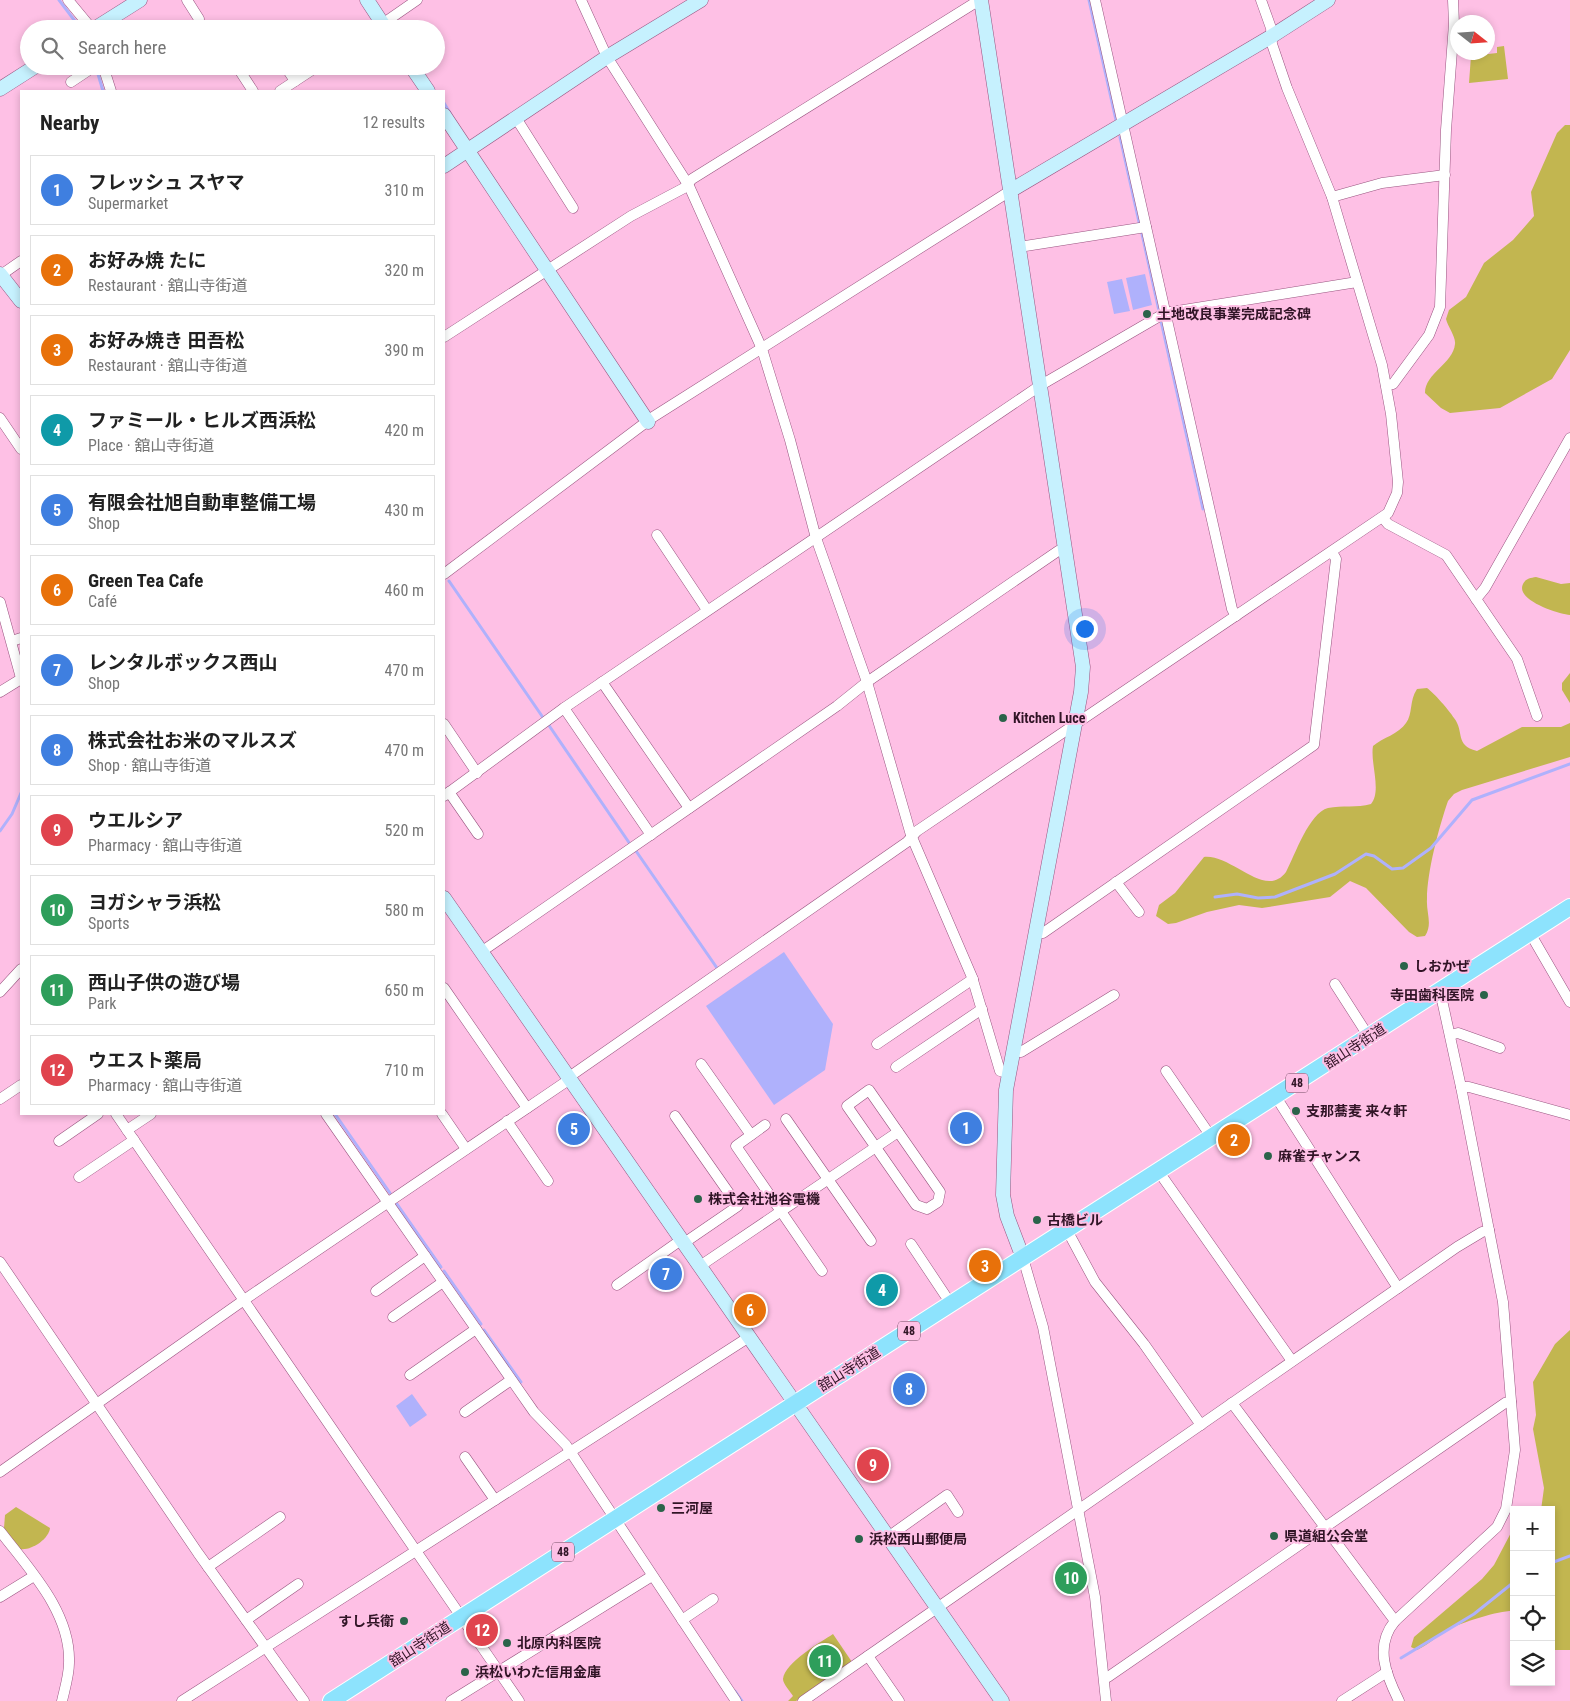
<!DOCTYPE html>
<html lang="en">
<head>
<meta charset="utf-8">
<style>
  :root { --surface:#fff; --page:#f2f2f2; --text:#222; --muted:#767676; --line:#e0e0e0; --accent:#111827 }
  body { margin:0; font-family:"Roboto Condensed","Noto Sans JP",sans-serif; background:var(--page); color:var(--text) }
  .controls { position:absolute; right:15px; bottom:15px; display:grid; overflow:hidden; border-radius:0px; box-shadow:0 2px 8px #0003 }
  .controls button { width:45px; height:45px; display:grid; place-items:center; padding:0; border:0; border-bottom:1px solid var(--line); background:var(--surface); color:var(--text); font:25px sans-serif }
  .compass { position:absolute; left:1450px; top:15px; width:45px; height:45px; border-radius:50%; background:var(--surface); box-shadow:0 2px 8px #0003; rotate:107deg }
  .you { position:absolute; left:1084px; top:628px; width:18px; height:18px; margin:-12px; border:4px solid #fff; border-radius:50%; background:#1a73e8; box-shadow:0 0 0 8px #1a73e833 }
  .badge { display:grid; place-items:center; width:32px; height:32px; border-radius:50%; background:var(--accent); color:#fff; font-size:16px; font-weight:700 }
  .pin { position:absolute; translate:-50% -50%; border:2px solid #fff; box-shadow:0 1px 5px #0006 }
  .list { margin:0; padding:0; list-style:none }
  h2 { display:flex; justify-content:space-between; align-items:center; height:65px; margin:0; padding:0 20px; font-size:21px }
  h2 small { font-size:16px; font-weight:400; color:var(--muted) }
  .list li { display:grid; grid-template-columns:32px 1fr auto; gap:15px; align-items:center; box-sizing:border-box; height:70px; margin:0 10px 10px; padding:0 10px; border:1px solid var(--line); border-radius:0px }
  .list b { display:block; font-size:19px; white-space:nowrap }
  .list p { margin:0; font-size:16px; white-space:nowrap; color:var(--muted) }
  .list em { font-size:16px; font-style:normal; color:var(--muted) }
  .icon { flex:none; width:28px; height:28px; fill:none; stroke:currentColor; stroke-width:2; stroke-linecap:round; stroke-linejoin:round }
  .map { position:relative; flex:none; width:1570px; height:1701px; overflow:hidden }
  .search { position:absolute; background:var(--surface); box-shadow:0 2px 8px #0003; left:20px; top:20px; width:425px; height:55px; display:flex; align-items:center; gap:12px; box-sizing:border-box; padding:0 18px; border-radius:28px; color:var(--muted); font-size:19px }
  .panel { position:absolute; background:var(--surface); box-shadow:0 2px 8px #0003; left:20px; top:90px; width:425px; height:1025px; border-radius:0px }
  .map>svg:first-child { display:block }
</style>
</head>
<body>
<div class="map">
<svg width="1570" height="1701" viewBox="0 0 1570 1701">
  <rect width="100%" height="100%" fill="#fec0e5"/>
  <!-- green -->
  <g fill="#c2b650">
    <path d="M1504,46L1508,79L1469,83L1471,56L1497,53V47Z"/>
    <path d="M1565,125H1570V350L1552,379L1500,408L1450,413L1441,408L1425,393C1425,373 1453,364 1455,344C1456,337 1448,327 1446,319L1449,310L1466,297L1484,263L1513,240L1534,216L1531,192L1557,133Z"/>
    <path d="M1536,577L1561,584L1570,583V615C1558,614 1515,600 1523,584C1525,579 1530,578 1536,577Z"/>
    <path d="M1570,673V703L1562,690V683Z"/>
    <path d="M1427,688C1434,693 1449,710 1454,718C1465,732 1454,745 1477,751L1522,727H1561L1570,723V757L1462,790L1454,794L1448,801C1439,827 1427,872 1427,899C1426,913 1433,924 1425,936L1417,937L1409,932L1366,888L1350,881L1330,897L1262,908L1239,905L1207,912L1176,923L1168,924L1156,916L1159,905L1175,893L1204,857C1232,854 1265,900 1286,872C1295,855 1309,813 1328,808C1342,805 1357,808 1371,804C1382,791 1370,763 1373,746C1382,738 1399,734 1406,723C1413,714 1409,701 1417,689Z"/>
    <path d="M1570,1330V1650H1551V1510H1541L1544,1488L1533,1429L1536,1415L1533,1382L1555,1344Z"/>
    <path d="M16,1507L50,1528C49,1539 31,1551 20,1549L4,1528L5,1515Z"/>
    <path d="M1514,1527V1611C1500,1610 1467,1621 1453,1627C1440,1633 1430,1644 1417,1650L1411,1647L1414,1637L1482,1579L1494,1565Z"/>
    <path d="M833,1634L852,1662L796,1701H788L793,1696C790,1691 783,1684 783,1679C785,1662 821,1642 833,1634Z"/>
  </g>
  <!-- water -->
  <g fill="#afb1fc">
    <path d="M1145,274L1152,305L1133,310L1126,278Z"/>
    <path d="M1122,279L1130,311L1114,314L1107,282Z"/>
    <path d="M784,952L833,1024L825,1070L774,1105L706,1006Z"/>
    <path d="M412,1394L427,1415L410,1427L396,1406Z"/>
  </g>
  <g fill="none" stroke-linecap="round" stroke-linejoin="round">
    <!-- stream -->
    <g stroke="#afb1fc" stroke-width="3">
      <path d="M59,0L81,29"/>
      <path d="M1089,0L1116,120"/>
      <path d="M393,27L394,29"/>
      <path d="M98,74L103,91"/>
      <path d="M444,103L450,113"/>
      <path d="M1120,137L1139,222"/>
      <path d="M1142,234L1159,311"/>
      <path d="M1161,321L1203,509"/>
      <path d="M449,581L544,719"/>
      <path d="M548,724L630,844"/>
      <path d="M0,831L12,814L21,793"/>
      <path d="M636,851L717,968"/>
      <path d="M1215,897L1237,894L1258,898L1275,897L1335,874L1366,854L1374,856L1392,869L1403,868L1431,848L1472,800L1570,764"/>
      <path d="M335,1114L390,1193"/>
      <path d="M397,1204L441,1267"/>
      <path d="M444,1271L481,1324"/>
      <path d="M484,1330L521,1382"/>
      <path d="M1551,1563L1570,1556"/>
      <path d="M1401,1658L1474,1614L1514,1582"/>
      <path d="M735,1691L742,1701"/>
    </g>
    <!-- street casing -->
    <g stroke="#995580" stroke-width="11">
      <g id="street">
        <path d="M68,0L92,29"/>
        <path d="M187,0L199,19"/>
        <path d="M581,0L607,57L689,186L762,349L790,440L816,538L867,682L911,835L972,977L1000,1071L1009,1073"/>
        <path d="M1095,0L1232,609L1236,616"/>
        <path d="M375,29L417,0"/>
        <path d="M103,66L111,91"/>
        <path d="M285,66L295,81"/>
        <path d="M240,71L253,91"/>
        <path d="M71,82L95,66"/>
        <path d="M280,91L318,66"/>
        <path d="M516,118L573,208"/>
        <path d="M1332,197L1382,183L1445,175"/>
        <path d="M1019,247L1146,227"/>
        <path d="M1,275L21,261"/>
        <path d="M444,337L631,216L684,188L692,179L973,4L981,3"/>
        <path d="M1386,385L1393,384L1429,335L1440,307L1446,130L1454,24L1453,0"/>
        <path d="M0,418L21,449"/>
        <path d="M1383,518L1388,524L1446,555L1517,659L1537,716"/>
        <path d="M657,535L707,610"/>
        <path d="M444,574L653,417L1010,191"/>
        <path d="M1476,599L1485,588L1570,438"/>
        <path d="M0,602L21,678"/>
        <path d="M12,641L21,638"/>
        <path d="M602,682L689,808"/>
        <path d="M0,692L21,679"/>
        <path d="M564,708L651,835"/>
        <path d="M444,724L477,773"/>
        <path d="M449,792L478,834"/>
        <path d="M444,796L564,708L1041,385L1165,313L1357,282"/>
        <path d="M1116,882L1139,912"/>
        <path d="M1035,932L1043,933L1314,745L1336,559L1332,552"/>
        <path d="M1530,933L1570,1002"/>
        <path d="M481,952L837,706L867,682L1058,551L1066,550"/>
        <path d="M1335,984L1369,1037"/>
        <path d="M444,988L527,1108"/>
        <path d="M0,992L21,969"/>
        <path d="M1450,1035L1458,1033L1500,1048"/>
        <path d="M877,1044L973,979"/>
        <path d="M1013,1051L1021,1052L1114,995"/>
        <path d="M701,1064L751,1135"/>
        <path d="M896,1067L982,1009"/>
        <path d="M1166,1071L1212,1138"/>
        <path d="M569,1077L907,842L917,831L1388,513L1397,493L1398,482L1391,414L1382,365L1332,197L1287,88L1272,44L1271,28L1261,0"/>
        <path d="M1461,1087H1469L1570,1115"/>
        <path d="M869,1090L940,1192L938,1202L927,1209L916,1205L847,1106Z"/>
        <path d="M1276,1097L1398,1288"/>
        <path d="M0,1099L21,1085"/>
        <path d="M116,1114L519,1701"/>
        <path d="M326,1114L534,1412L566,1445L736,1701"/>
        <path d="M442,1114L466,1149"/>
        <path d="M675,1116L738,1206L684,1243"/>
        <path d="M786,1119L871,1241"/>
        <path d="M507,1121L548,1181"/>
        <path d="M765,1125L736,1146L822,1271"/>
        <path d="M127,1130L151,1114"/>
        <path d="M59,1141L98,1114"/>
        <path d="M1159,1172L1292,1361"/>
        <path d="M79,1177L134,1140"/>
        <path d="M1067,1230L1095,1282L1144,1344L1201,1425"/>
        <path d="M911,1244L951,1304"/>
        <path d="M1023,1258L1043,1327L1095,1597L1106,1701"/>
        <path d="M0,1262L198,1553L304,1701"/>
        <path d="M700,1266L898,1132"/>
        <path d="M617,1285L681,1240"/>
        <path d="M376,1291L425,1256"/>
        <path d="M393,1317L443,1282"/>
        <path d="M410,1375L476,1329"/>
        <path d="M1232,1403L1395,1621"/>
        <path d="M465,1412L511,1380"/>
        <path d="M465,1457L495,1500"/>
        <path d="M0,1472L244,1300L570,1079"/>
        <path d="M0,1531C29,1569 71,1612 69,1663C69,1675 65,1688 62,1701"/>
        <path d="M888,1537L947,1495L958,1512"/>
        <path d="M208,1567L280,1517"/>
        <path d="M0,1597L34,1576"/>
        <path d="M246,1620L298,1584"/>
        <path d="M682,1620L713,1599"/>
        <path d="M868,1656L899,1701"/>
        <path d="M1104,1677H1108L1505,1403L1511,1402"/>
        <path d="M182,1701L749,1337"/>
        <path d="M451,1701L652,1576"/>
        <path d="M803,1701L1457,1247L1482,1232L1489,1230"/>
        <path d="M1342,1701L1387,1672"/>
        <path d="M1399,1701C1386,1675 1374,1646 1395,1621L1497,1527L1506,1509L1515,1450L1503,1302L1461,1087L1442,1000L1438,993"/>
      </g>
    </g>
    <!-- secondary casing -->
    <g stroke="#995580" stroke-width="15">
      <g id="secondary">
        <path d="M367,0L386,29"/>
        <path d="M981,0L1083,667L1081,692L1006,1090L1003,1195L1007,1216L1023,1258"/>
        <path d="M94,29L140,0"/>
        <path d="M411,66L428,91"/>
        <path d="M0,89L36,66"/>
        <path d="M444,115L648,422"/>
        <path d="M444,166L607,57L701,0"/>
        <path d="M1010,191L1272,36L1328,0"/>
        <path d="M0,274L21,301"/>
        <path d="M444,898L1002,1701"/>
      </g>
    </g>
    <!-- primary casing -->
    <g stroke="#fff" stroke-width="18">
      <path id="primary" d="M331,1701L1570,907"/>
    </g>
    <!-- street -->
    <use href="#street" stroke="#fff" stroke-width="10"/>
    <!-- secondary -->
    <use href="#secondary" stroke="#c6f1fe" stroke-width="14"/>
    <!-- primary -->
    <use href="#primary" stroke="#8de3fd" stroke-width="16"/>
  </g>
  <!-- markers -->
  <g fill="#2b634a" stroke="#fec0e5" stroke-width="2">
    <circle cx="1147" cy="314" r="5"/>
    <circle cx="1003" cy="718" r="5"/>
    <circle cx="1404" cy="966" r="5"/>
    <circle cx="1484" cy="995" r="5"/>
    <circle cx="1296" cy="1111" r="5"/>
    <circle cx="1268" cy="1156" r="5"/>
    <circle cx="698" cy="1199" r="5"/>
    <circle cx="1037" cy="1220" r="5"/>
    <circle cx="661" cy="1508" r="5"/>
    <circle cx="1274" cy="1536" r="5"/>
    <circle cx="859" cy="1539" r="5"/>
    <circle cx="404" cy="1621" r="5"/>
    <circle cx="507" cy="1643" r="5"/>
    <circle cx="465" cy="1672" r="5"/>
  </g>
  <g text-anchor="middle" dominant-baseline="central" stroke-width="4" stroke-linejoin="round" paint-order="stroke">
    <!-- shield labels -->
    <g fill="#fec0e5" stroke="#6e485f" stroke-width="1">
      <rect x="1286" y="1073.5" width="22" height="19" rx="4"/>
      <rect x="898" y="1321.5" width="22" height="19" rx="4"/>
      <rect x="552" y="1542.5" width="22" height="19" rx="4"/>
    </g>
    <g font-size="12" font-weight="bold" fill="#311426">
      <text x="1297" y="1083">48</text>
      <text x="909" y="1331">48</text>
      <text x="563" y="1552">48</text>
    </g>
    <!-- poi labels -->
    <g font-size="14" font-weight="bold" fill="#311426" stroke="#fec0e5" text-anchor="start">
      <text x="1157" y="314">土地改良事業完成記念碑</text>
      <text x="1013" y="718">Kitchen Luce</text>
      <text x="1414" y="966">しおかぜ</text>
      <text x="1474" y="995" text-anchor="end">寺田歯科医院</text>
      <text x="1306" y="1111">支那蕎麦 来々軒</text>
      <text x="1278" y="1156">麻雀チャンス</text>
      <text x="708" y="1199">株式会社池谷電機</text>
      <text x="1047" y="1220">古橋ビル</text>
      <text x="671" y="1508">三河屋</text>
      <text x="1284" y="1536">県道組公会堂</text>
      <text x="869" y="1539">浜松西山郵便局</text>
      <text x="394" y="1621" text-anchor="end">すし兵衛</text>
      <text x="517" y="1643">北原内科医院</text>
      <text x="475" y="1672">浜松いわた信用金庫</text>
    </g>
    <!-- street labels -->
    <g font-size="14" fill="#311426" stroke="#fec0e5">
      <text transform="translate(1355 1046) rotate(-33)">舘山寺街道</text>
      <text transform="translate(849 1369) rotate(-32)">舘山寺街道</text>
      <text transform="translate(420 1644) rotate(-33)">舘山寺街道</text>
    </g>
  </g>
</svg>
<div class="controls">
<button>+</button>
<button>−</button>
<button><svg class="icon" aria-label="locate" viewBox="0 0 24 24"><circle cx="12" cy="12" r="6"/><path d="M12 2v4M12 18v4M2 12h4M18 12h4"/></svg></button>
<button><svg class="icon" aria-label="layers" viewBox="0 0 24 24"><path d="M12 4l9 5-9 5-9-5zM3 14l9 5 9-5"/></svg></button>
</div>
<svg class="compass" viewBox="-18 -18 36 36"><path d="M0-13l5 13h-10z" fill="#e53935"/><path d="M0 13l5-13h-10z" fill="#767676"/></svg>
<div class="you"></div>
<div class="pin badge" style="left:966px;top:1128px;background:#3f7fe0">1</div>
<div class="pin badge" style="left:1234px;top:1140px;background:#e8710a">2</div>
<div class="pin badge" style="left:985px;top:1266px;background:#e8710a">3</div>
<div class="pin badge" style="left:882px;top:1290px;background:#0f9aa8">4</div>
<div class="pin badge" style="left:574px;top:1129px;background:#3f7fe0">5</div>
<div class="pin badge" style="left:750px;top:1310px;background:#e8710a">6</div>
<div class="pin badge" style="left:666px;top:1274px;background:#3f7fe0">7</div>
<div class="pin badge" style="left:909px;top:1389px;background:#3f7fe0">8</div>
<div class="pin badge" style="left:873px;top:1465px;background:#e0444e">9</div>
<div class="pin badge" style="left:1071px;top:1578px;background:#2e9e5b">10</div>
<div class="pin badge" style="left:825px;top:1661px;background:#2e9e5b">11</div>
<div class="pin badge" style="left:482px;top:1630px;background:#e0444e">12</div>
<div class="search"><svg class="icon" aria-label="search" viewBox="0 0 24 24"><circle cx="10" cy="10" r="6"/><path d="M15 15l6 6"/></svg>Search here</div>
<section class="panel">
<h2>Nearby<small>12 results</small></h2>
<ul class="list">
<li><span class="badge" style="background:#3f7fe0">1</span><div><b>フレッシュ スヤマ</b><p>Supermarket</p></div><em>310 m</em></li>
<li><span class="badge" style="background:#e8710a">2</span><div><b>お好み焼 たに</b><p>Restaurant · 舘山寺街道</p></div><em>320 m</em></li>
<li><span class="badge" style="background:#e8710a">3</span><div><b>お好み焼き 田吾松</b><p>Restaurant · 舘山寺街道</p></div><em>390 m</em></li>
<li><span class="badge" style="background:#0f9aa8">4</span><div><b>ファミール・ヒルズ西浜松</b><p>Place · 舘山寺街道</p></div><em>420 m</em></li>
<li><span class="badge" style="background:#3f7fe0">5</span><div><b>有限会社旭自動車整備工場</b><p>Shop</p></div><em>430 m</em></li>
<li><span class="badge" style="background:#e8710a">6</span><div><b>Green Tea Cafe</b><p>Café</p></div><em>460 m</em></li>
<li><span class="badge" style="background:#3f7fe0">7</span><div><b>レンタルボックス西山</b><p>Shop</p></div><em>470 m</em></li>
<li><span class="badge" style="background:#3f7fe0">8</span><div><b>株式会社お米のマルスズ</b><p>Shop · 舘山寺街道</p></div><em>470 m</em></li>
<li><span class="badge" style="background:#e0444e">9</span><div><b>ウエルシア</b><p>Pharmacy · 舘山寺街道</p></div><em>520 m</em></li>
<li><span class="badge" style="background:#2e9e5b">10</span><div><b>ヨガシャラ浜松</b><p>Sports</p></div><em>580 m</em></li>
<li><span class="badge" style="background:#2e9e5b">11</span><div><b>西山子供の遊び場</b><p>Park</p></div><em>650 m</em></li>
<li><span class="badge" style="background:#e0444e">12</span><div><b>ウエスト薬局</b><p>Pharmacy · 舘山寺街道</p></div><em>710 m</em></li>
</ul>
</section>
</div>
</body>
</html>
